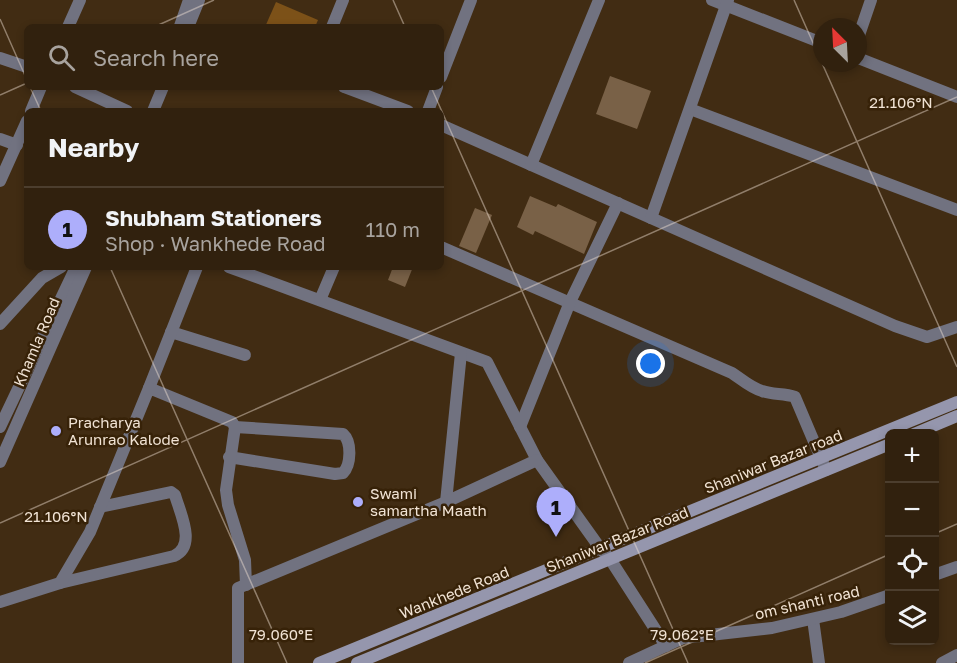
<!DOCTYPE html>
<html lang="en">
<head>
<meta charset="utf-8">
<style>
  :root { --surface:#31210e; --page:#392917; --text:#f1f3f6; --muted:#a8a39e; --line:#4c3e2e; --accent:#adaefb }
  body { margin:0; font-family:"Golos Text",sans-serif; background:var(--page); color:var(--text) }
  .controls { position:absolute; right:18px; bottom:18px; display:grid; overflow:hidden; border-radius:9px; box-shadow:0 3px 9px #0003 }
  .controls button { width:54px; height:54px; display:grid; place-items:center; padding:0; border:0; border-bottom:2px solid var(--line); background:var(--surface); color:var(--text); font:30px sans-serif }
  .compass { position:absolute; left:813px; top:18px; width:54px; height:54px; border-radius:50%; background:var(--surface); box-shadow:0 3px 9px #0003; rotate:336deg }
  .you { position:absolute; left:651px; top:364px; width:21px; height:21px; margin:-15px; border:4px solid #fff; border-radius:50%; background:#1a73e8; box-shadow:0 0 0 9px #1a73e833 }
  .badge { display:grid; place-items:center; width:39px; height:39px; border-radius:50%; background:var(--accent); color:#111; font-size:20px; font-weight:700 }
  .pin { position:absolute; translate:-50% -50px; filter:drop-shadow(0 2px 3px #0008) }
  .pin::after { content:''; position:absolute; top:32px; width:21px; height:18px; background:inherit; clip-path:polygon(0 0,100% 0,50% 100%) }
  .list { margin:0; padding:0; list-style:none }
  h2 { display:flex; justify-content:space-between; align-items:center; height:78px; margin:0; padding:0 24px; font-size:26px }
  h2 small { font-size:20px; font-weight:400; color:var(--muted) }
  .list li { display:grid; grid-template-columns:39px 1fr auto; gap:18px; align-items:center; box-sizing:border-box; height:84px; padding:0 24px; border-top:2px solid var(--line) }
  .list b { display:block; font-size:22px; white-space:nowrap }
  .list p { margin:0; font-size:20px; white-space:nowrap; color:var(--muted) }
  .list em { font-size:20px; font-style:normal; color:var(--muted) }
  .icon { flex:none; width:33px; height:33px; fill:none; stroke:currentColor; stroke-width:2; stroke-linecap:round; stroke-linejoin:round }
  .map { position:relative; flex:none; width:957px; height:663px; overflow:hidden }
  .search { position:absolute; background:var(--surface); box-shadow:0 3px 9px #0003; left:24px; top:24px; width:420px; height:66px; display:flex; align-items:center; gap:15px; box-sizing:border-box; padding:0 21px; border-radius:9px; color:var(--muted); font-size:22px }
  .panel { position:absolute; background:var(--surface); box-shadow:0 3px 9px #0003; left:24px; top:108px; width:420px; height:162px; border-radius:9px }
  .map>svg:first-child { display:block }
</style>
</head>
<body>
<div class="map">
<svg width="957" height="663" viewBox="0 0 957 663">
  <rect width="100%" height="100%" fill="#412c13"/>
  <!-- green -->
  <path fill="#7c5118" d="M276,2L318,20L315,27H265Z"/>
  <!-- building -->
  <g fill="#796147">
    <path d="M610,76L651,91L637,129L596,114Z"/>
    <path d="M530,196L556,207L558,204L597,222L584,254L535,231L533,235L517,227Z"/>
    <path d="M475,208L492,215L476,253L459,246Z"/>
    <path d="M393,267H413L405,287L388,280Z"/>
  </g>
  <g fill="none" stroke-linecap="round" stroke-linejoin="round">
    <!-- minor -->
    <g stroke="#717280" stroke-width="12">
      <path d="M712,0L822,43"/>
      <path d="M68,27L80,0"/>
      <path d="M332,27L343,0"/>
      <path d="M858,38L871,0"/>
      <path d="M0,58L27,67"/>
      <path d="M858,58L957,97"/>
      <path d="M441,77L471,0"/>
      <path d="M75,87L127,111"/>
      <path d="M344,87L408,111"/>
      <path d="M690,109L957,210"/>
      <path d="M31,111L41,87"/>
      <path d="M428,111L437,87"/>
      <path d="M441,125L895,326L927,337L957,327"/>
      <path d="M0,139L17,145"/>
      <path d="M531,165L599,0"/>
      <path d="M0,181L27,121"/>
      <path d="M651,218L728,0"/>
      <path d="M441,247L732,373C741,379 751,388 762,391C773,395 784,393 795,397L826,470"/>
      <path d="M229,267L487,362L537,460L600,548L610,559L666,646"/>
      <path d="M320,300L334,267"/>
      <path d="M0,324L42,278L61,267"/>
      <path d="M171,332L245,355"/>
      <path d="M149,388L197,267"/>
      <path d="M520,427L570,302L618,203"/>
      <path d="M229,457L335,474L343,473C351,465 352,442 343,434L235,427"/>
      <path d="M446,502L461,353"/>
      <path d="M934,575L957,567"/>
      <path d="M60,583L174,556C197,546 180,513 175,495L171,492L100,507"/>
      <path d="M0,602L60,583L90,532L149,388L232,422L235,427L226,490L228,505L245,560L246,585"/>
      <path d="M813,619L819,663"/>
      <path d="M238,663V588L446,502L537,460"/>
      <path d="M629,663L683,638L772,628L841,612L890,595"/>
      <path d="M942,663L957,655"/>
    </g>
    <!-- tertiary -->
    <g stroke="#717280" stroke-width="12">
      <path d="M180,26L189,0"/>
      <path d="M188,27L199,0"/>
      <path d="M153,111L163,87"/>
      <path d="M0,427L76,267"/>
      <path d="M0,462L86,267"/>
    </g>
    <!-- secondary -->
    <g stroke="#9596ad" stroke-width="12">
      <path d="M914,434L957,416"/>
      <path d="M319,663L957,402"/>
      <path d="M357,663L890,444"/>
    </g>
  </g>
  <!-- ticks -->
  <path fill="none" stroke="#f1e3d4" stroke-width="1.5" stroke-opacity="0.45" d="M393,0L405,27M794,0L957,367M0,19L27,80M154,27L214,0M30,87L41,111M431,87L688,663M0,95L27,83M110,267L287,663M0,523L957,97M934,534L957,524M645,663L890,554"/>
  <!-- markers -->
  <g fill="#adaefb" stroke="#372208" stroke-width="2">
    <circle cx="56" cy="431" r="6"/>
    <circle cx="358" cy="502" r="6"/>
  </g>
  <g text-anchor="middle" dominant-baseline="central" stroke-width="5" stroke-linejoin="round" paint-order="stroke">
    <!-- street labels -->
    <g font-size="15" fill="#f1e3d4" stroke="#372208">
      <text transform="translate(36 342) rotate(-67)">Khamla Road</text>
      <text transform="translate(773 461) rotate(-22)">Shaniwar Bazar road</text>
      <text transform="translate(617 539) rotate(-22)">Shaniwar Bazar Road</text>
      <text transform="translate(454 592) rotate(-22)">Wankhede Road</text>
      <text transform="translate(807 602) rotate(-13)">om shanti road</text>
    </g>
    <!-- poi labels -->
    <g font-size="15" fill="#f1e3d4" stroke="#372208" text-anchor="start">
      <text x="68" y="422">Pracharya<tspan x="68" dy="17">Arunrao Kalode</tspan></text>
      <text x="370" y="493">Swami<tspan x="370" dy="17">samartha Maath</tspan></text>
    </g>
  </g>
  <g font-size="15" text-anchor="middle" fill="#f1e3d4" stroke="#372208" stroke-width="5" stroke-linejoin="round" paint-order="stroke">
    <text x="901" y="108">21.106°N</text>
    <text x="56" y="522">21.106°N</text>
    <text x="281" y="640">79.060°E</text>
    <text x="682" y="640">79.062°E</text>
  </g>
</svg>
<div class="controls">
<button>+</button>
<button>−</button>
<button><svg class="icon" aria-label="locate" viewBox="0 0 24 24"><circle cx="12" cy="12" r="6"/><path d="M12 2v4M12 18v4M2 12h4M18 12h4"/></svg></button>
<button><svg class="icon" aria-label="layers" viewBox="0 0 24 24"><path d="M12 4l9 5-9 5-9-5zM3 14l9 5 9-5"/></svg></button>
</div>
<svg class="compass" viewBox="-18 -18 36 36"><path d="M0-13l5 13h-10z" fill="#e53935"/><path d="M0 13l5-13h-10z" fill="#a8a39e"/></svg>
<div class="you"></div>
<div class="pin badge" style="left:556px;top:537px">1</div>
<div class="search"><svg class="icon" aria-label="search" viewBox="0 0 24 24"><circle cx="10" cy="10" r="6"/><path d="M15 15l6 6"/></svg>Search here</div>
<section class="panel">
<h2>Nearby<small></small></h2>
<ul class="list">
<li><span class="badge">1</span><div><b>Shubham Stationers</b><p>Shop · Wankhede Road</p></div><em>110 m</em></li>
</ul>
</section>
</div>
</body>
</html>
